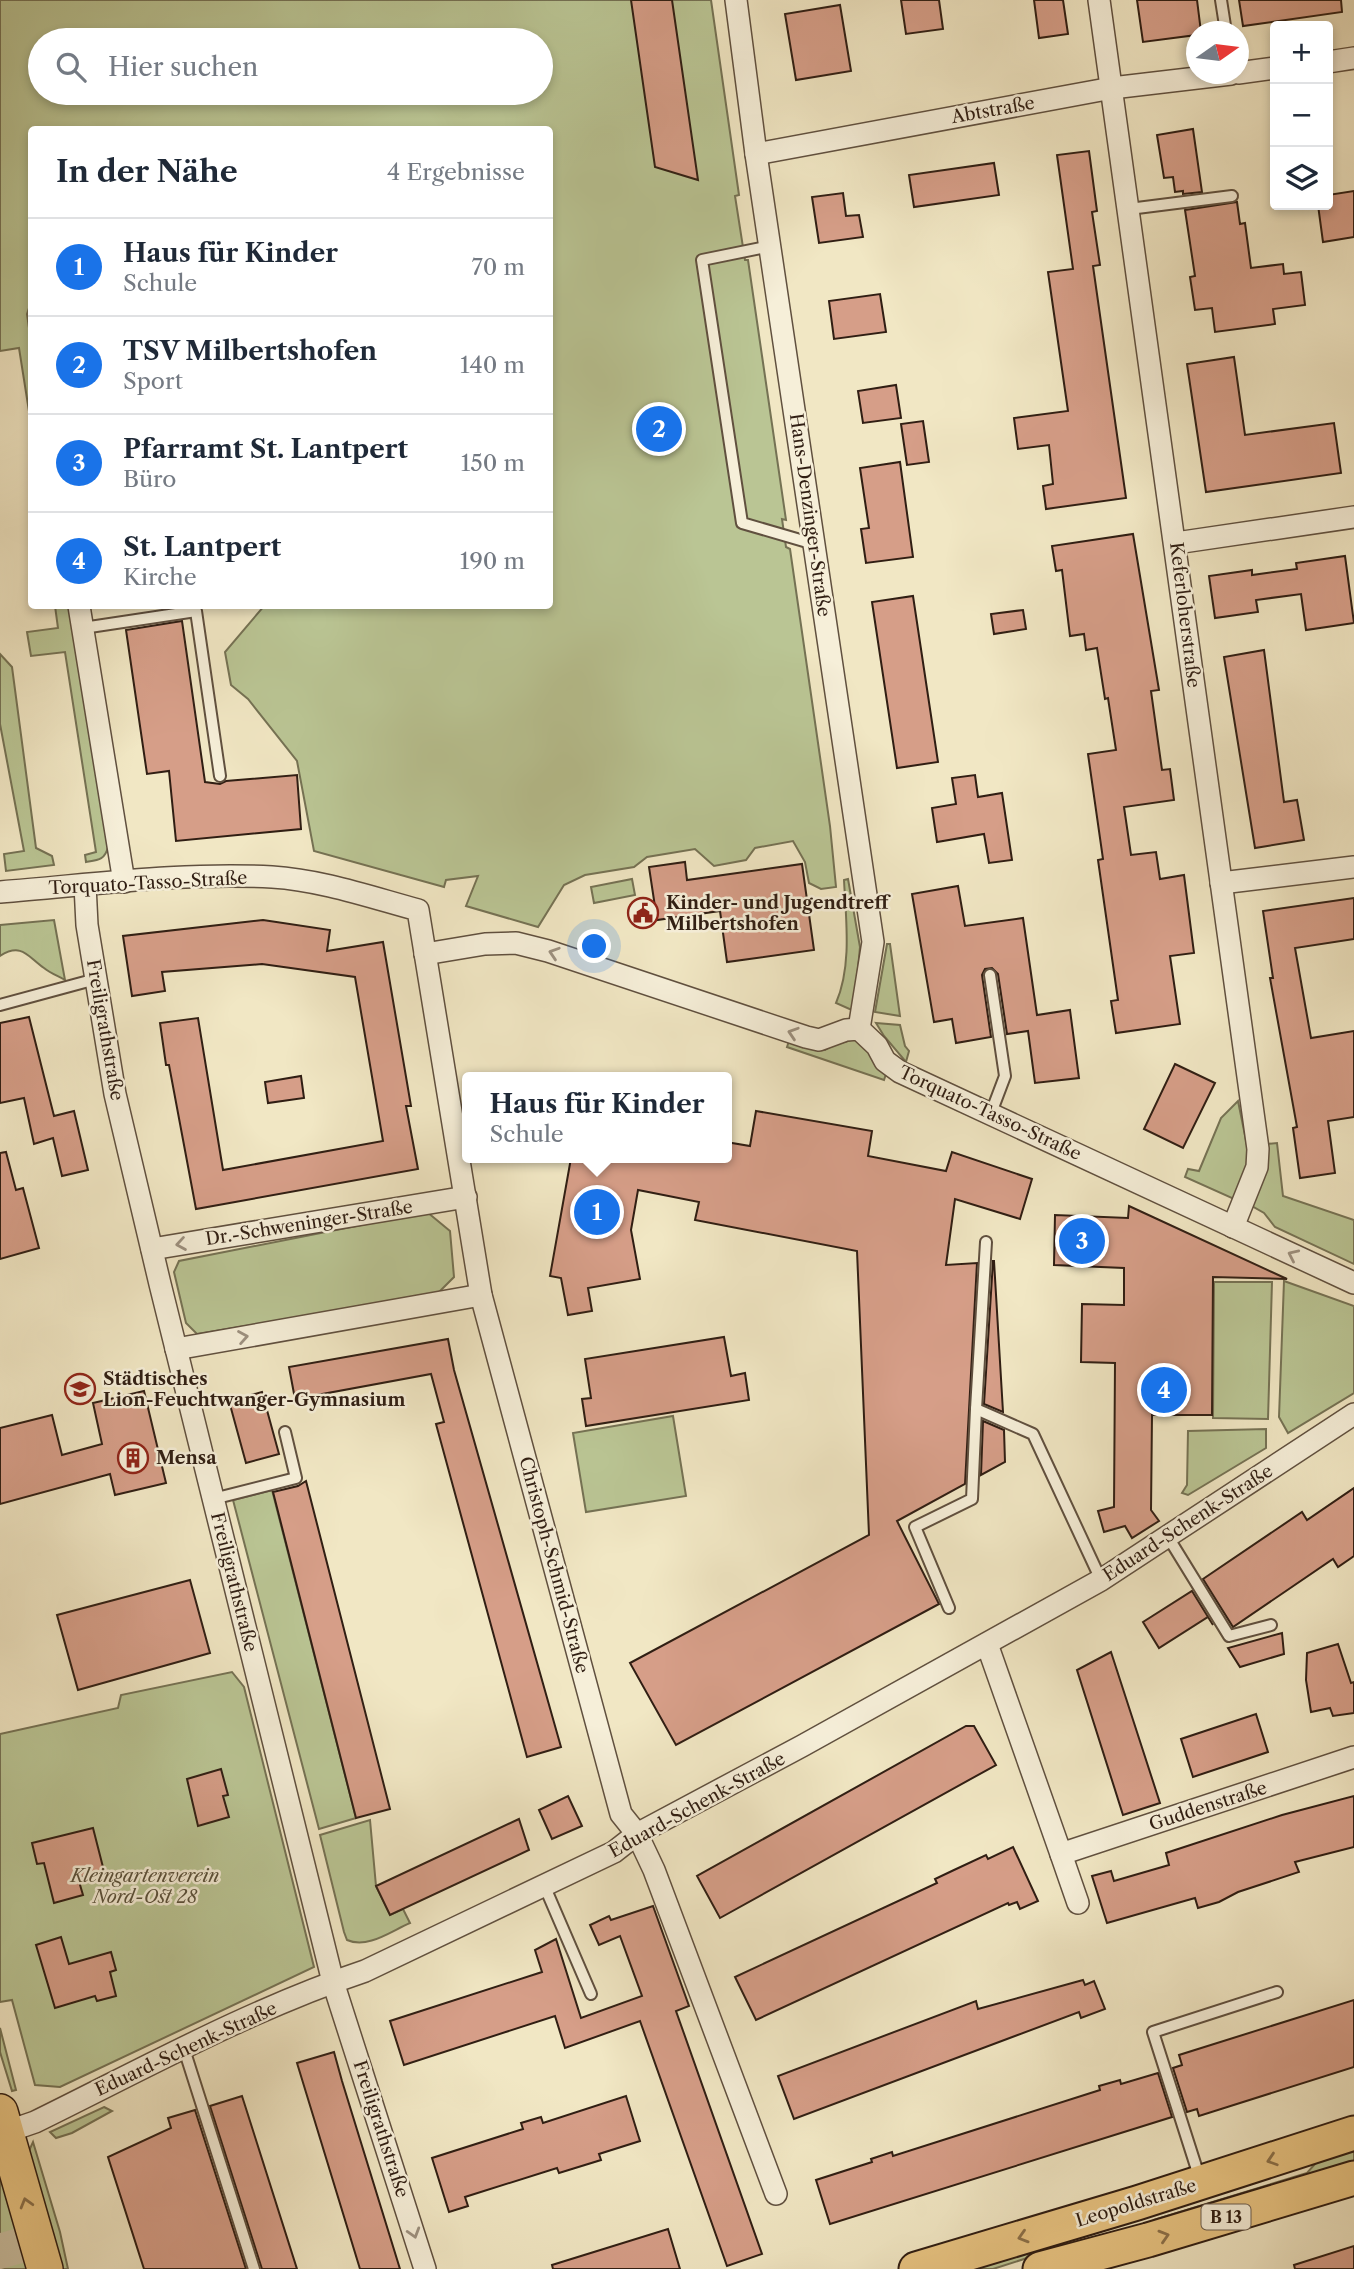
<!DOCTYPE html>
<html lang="de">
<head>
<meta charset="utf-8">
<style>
  :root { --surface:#fff; --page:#f6f6f7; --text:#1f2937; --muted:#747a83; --line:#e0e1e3; --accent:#1a73e8 }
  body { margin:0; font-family:"Libre Caslon Text",serif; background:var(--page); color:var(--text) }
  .controls { position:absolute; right:21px; top:21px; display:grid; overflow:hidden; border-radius:7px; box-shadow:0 4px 10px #0003 }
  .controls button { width:63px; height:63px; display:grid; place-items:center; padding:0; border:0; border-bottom:2px solid var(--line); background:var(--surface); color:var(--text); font:35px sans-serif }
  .compass { position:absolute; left:1186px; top:21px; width:63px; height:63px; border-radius:50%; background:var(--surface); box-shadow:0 4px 10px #0003; rotate:76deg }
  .you { position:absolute; left:595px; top:947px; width:24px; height:24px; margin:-18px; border:5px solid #fff; border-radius:50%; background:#1a73e8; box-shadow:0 0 0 10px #1a73e833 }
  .badge { display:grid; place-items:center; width:46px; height:46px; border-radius:50%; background:var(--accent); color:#fff; font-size:23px; font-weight:700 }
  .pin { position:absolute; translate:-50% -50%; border:4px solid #fff; box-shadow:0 2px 7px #0006 }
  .popup { position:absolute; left:462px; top:1072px; width:270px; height:91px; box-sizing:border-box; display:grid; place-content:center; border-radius:7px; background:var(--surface); filter:drop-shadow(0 2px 5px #0005); font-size:23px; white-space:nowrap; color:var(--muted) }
  .popup b { font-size:26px; color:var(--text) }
  .popup::after { content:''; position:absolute; left:50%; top:100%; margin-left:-14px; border:14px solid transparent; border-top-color:var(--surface) }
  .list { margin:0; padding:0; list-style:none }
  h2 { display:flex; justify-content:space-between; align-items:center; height:91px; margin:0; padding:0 28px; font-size:30px }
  h2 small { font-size:23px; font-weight:400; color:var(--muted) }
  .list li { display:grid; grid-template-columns:46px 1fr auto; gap:21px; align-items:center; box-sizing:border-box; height:98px; padding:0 28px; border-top:2px solid var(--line) }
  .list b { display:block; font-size:26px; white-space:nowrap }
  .list p { margin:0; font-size:23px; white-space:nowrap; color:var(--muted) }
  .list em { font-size:23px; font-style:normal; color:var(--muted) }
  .icon { flex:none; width:38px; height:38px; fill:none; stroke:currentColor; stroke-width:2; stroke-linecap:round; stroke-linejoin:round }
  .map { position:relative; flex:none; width:1354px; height:2269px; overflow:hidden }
  .search { position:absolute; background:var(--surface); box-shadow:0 4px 10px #0003; left:28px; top:28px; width:525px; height:77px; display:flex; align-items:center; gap:18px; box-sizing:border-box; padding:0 24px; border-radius:38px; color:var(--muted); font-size:26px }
  .panel { position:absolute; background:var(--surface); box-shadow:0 4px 10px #0003; left:28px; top:126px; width:525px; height:483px; border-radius:7px }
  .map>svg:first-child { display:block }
</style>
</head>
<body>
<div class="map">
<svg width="1354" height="2269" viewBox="0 0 1354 2269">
  <rect width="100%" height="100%" fill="#f1e7c4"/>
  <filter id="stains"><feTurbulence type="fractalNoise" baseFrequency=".00286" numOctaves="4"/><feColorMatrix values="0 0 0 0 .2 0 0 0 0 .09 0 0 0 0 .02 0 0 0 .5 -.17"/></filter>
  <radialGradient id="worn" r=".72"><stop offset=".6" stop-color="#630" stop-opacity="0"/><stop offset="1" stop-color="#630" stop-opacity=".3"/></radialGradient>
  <!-- green -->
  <g fill="#bac594" stroke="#757254" stroke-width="2" fill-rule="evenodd">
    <path d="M0,0H711L739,195L735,196L745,260H748L786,520L782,519L786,547L790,549L830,826L836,887L821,889L809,883L805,862L793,841L755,848L746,860L714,866L695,849L647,857L634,867L585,875L564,885L538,927L466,906L478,876L446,880L444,887L314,851L297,761L248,699L231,685L225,652L264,606H550V130H32V299L27,314L31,342V424L19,348L0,351ZM40,40H541V93H40Z"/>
    <path d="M55,606H70L108,847C105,860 98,860 86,862L85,855L96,852L65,652L31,656L27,632L58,628Z"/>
    <path d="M0,654L12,667L36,848L52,856L54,865L6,871L4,854L24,851L0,724Z"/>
    <path d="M632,879L635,895L594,903L591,887Z"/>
    <path d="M848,879L860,947L854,1011L836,1003C852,966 846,920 844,880Z"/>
    <path d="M54,920L65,980C58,976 50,973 44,968C28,957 22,942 0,956V925Z"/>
    <path d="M887,944H890L900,1016L875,1012Z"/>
    <path d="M876,1023L900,1025L905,1046L909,1051L906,1062L884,1036Z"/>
    <path d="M855,1039L864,1043L886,1074L884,1080L787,1047L789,1041L825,1050L833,1045Z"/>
    <path d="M1238,1101L1250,1160L1234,1199L1185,1177L1188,1169L1199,1171L1221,1118Z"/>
    <path d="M1277,1143L1283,1196L1354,1220V1264L1275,1227L1264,1213L1252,1206L1268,1167L1267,1144Z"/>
    <path d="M427,1212L450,1231L454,1277L437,1294L197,1334L186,1323L174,1272L179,1261Z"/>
    <path d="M1284,1281L1354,1306V1393L1288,1433L1279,1417Z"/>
    <path d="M1214,1282H1272L1268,1419L1213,1418Z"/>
    <path d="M673,1416L686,1496L586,1512L573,1433Z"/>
    <path d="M1266,1429V1448L1188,1495L1182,1493L1187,1485L1188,1431Z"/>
    <path d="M272,1490L356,1818L319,1829L233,1500Z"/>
    <path d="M232,1672L244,1687L314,1967L60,2087L35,2085L12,2000L0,2002V1734L118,1708L121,1695Z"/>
    <path d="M370,1820L376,1886L390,1915L403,1909L410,1923C391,1931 368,1949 347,1940L344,1932L320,1835Z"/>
    <path d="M0,2028L16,2090L12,2091L0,2052Z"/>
    <path d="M104,2107L112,2111L72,2133L56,2138L50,2132Z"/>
    <path d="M33,2142L60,2232L68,2269H57L27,2155Z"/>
    <path d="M1354,2145V2162L1156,2225L1154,2220L1307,2173L1324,2154Z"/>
    <path d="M0,2153L32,2269H0Z"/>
    <path d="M1042,2242L1046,2252L993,2269H957Z"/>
  </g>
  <!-- building -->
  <g fill="#d69e88" stroke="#301e13" stroke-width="2">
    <path d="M631,0H672L698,180L655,167Z"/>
    <path d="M901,0H939L943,29L906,34Z"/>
    <path d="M1034,0H1063L1068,34L1039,38Z"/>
    <path d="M1137,0H1197L1201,32H1196V35L1143,42Z"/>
    <path d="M1239,0H1341L1342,12L1243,26Z"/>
    <path d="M840,5L851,71L796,80L785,14Z"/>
    <path d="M1193,129L1202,192L1183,194V191L1175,192L1173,177L1164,178L1157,135Z"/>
    <path d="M1089,151L1097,211L1092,212L1100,265L1093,266L1126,498L1046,509L1043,486L1053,484L1049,445L1018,449L1014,418L1068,411L1048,272L1073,269L1057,155Z"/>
    <path d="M994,163L999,195L914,207L909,175Z"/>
    <path d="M1354,191V237L1323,242L1318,205H1328V195Z"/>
    <path d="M843,193L846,216L859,215L863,237L819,243L812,197Z"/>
    <path d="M1237,202L1240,224L1245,223L1251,268L1283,264L1284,274L1301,272L1305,305L1273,309L1275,324L1215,332L1212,308L1195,310L1190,277L1195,276L1185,210Z"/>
    <path d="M880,294L886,332L834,339L829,301Z"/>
    <path d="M1234,357L1245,435L1334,423L1341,473L1206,492L1187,364Z"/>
    <path d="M896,385L901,418L863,423L858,391Z"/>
    <path d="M923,421L929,462L907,465L901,424Z"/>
    <path d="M900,462L913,557L866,563L861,529L869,528L860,468Z"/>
    <path d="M1133,534L1159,690L1151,691L1162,770L1170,769L1174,800L1124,807L1131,855L1156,852L1160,879L1184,875L1194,953L1170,956L1180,1024L1116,1033L1111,1001L1118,1000L1098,860L1103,859L1088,754L1116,750L1108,698L1105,699L1097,648L1086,650L1084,634L1070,636L1062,570L1056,571L1052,546Z"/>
    <path d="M1345,556L1354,623L1306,630L1301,594L1256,600L1258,612L1215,618L1209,576L1252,570V575L1297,569L1296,563Z"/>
    <path d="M913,596L938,762L897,768L872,602Z"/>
    <path d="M1023,610L1026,629L994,634L991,614Z"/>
    <path d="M182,621L205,782L220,784L226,781L297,775L301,829L176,841L169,771L147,774L126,630Z"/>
    <path d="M1264,650L1284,802L1297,800L1304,840L1255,848L1224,657Z"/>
    <path d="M975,775L978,797L1002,793L1012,860L989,863L984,834L937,842L932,808L956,804L952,778Z"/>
    <path d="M685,862L687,880L802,864L814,950L727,962L720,911L657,920L649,867Z"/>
    <path d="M958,886L965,926L1023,918L1037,1015L1070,1010L1079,1078L1035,1083L1028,1031L1007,1034L998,974L992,968L985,969L982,975L991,1037L956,1043L952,1019L934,1022L912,894Z"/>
    <path d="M1354,898V939L1295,948L1311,1038L1354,1031V1117L1328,1121L1335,1173L1300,1178L1293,1128L1297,1127L1270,978H1273L1263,911Z"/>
    <path d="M263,920L330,930L327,951L383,942L411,1106H406L418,1169L196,1209L169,1065H166L160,1023L198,1018L223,1170L383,1141L355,977L262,964L162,972L165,991L132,996L123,936Z"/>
    <path d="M29,1017L54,1116L74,1111L88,1170L62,1176L53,1138L34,1144L24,1098L0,1103V1023Z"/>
    <path d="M1175,1064L1215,1083L1183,1148L1144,1129Z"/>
    <path d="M301,1076L304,1098L268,1103L265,1082Z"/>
    <path d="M756,1111L872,1131L868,1156L946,1171L952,1152L1032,1179L1020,1219L955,1199L946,1265L977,1263L965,1484L897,1521L939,1604L676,1745L630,1663L869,1535L857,1251L695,1220L699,1202L638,1190L631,1230L640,1279L588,1288L592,1311L568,1315L561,1278L550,1276L571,1158H726V1142L750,1146Z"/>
    <path d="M6,1152L16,1190L23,1188L39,1248L0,1259V1153Z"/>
    <path d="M1129,1206L1287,1279L1213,1277L1212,1415H1152L1151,1510L1159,1521L1132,1538L1125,1526L1104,1532L1098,1511L1114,1507L1115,1363L1081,1362L1082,1304L1124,1305V1268L1054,1265L1055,1215L1128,1218Z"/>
    <path d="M993,1261H994L1003,1412L984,1404Z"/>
    <path d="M724,1337L731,1376L745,1373L749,1400L586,1426L582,1399L591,1398L585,1359Z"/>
    <path d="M448,1339L454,1370L561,1747L527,1757L436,1424L444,1422L431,1374L295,1399L289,1367Z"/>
    <path d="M144,1391L166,1483L115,1495L110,1474L0,1504V1428L52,1415L62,1455L102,1444L93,1403Z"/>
    <path d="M262,1392L279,1454L246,1463L229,1401Z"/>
    <path d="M983,1421L1004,1430L1005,1462L981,1475Z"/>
    <path d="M306,1481L390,1809L356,1818L273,1492L298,1486Z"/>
    <path d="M1354,1488V1556L1338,1567L1333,1559L1233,1627L1203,1579L1302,1512L1307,1520Z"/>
    <path d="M190,1580L210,1653L78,1690L57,1615Z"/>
    <path d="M1192,1591L1213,1625L1208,1617L1159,1648L1143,1622Z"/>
    <path d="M1282,1633L1284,1654L1240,1667L1228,1648Z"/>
    <path d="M1338,1644L1351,1683L1354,1682V1713L1333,1716L1330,1708L1311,1712L1306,1680L1307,1653Z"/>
    <path d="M1111,1652L1160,1803L1123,1815L1077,1670Z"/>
    <path d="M1256,1714L1268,1752L1193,1777L1181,1739Z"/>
    <path d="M966,1726H974L996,1765L720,1918L697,1876Z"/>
    <path d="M221,1769L228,1795L223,1796L229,1817L198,1826L187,1779Z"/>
    <path d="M568,1796L582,1826L552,1839L539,1810Z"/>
    <path d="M1354,1796V1847L1295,1862L1299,1872L1238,1892L1219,1902L1198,1908L1195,1898L1107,1923L1092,1876L1111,1871L1114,1881L1169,1865L1166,1853L1282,1815Z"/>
    <path d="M519,1819L529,1850L390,1915L376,1886Z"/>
    <path d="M93,1828L104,1871L78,1878L83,1895L54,1903L44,1863L37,1864L32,1843Z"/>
    <path d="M1013,1847L1038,1901L1020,1909L1017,1902L1009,1905L1008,1903L756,2020L735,1977L937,1883L935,1879L954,1870L986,1855L988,1859Z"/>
    <path d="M653,1906L689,2006L676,2011L762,2254L727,2266L640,2021L565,2048L555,2016L404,2065L390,2021L542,1972L535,1950L556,1939L581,2018L642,1996L620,1936L599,1945L590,1925L609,1916L611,1920Z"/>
    <path d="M61,1937L69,1964L111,1952L116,1970L110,1972L116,1996L97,2001L95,1996L55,2008L36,1945Z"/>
    <path d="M1083,1980L1085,1985L1094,1981L1105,2009L1081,2018L1079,2012L794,2119L778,2076L976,2001L978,2009Z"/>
    <path d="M1354,2000V2067L1199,2116L1197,2109L1187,2112L1173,2068L1182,2065L1179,2055Z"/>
    <path d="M334,2052L342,2081L400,2269H360L297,2063Z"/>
    <path d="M1158,2073L1172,2117L830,2224L816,2180L872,2162L871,2159L892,2152L893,2156L1100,2090L1099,2086L1120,2080L1121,2084Z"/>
    <path d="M242,2096L297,2269H262L210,2106Z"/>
    <path d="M626,2096L640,2141L599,2154L601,2160L559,2173L557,2168L465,2197L468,2206L449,2212L432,2158L523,2129L521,2123L541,2117L543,2123Z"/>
    <path d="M195,2110L246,2269H144L108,2157L171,2128L168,2118Z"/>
    <path d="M668,2229L680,2269H553L552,2265Z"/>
    <path d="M1354,2246V2269H1295L1294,2265Z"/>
  </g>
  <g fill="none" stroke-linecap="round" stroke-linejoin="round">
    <!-- trunk-tunnel -->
    <path stroke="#cabfa1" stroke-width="35" stroke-dasharray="35 18" stroke-linecap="butt" d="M0,2233L10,2269"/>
    <!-- service casing -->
    <g stroke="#60503f" stroke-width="14">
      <g id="service">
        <path d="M1221,0L1226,32"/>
        <path d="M1129,209L1232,196"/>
        <path d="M771,246L702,260L742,523L814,544"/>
        <path d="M83,628L196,611L220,776"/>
        <path d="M990,975L1005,1076L991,1113"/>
        <path d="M0,1005L96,979"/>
        <path d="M986,1242L976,1409L1033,1434L1101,1580"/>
        <path d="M213,1499L296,1478L285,1432"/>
        <path d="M1168,1537L1229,1636L1271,1625"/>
        <path d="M949,1608L915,1527L972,1499L976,1409"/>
        <path d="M544,1885L591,1994"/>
        <path d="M184,2049L254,2269"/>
        <path d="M1200,2179L1153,2032L1277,1992"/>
      </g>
    </g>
    <!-- minor casing -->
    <g stroke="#60503f" stroke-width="24">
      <g id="minor">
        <path d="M736,0L756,154L873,942L859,1029"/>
        <path d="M1099,0L1258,1149L1257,1167L1233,1227"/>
        <path d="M1328,62L1354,58"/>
        <path d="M1238,73L1275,68"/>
        <path d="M756,154L1112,88L1231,74"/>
        <path d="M1176,543L1354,517"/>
        <path d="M79,606L124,882"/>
        <path d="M1221,883L1354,867"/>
        <path d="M85,885L87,925L115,1094L160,1284L333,1982L425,2269"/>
        <path d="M0,892C90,885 181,872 272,877C321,880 370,897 418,910L481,1295L621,1814L637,1834L654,1870L776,2194"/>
        <path d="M425,954L485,944L516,943L548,951L806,1037L819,1040L846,1030L859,1029L877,1046L885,1061L900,1072L1354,1283"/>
        <path d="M152,1249L466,1197"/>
        <path d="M176,1349L481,1295"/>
        <path d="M987,1644L1061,1854L1354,1757"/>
        <path d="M1061,1854L1078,1903"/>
        <path d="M6,2132L35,2122C143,2069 251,2009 365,1971L614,1852L637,1834L802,1746L1101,1580L1354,1414"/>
      </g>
    </g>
    <!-- primary casing -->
    <g stroke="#301e13" stroke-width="37">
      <g id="primary">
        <path d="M916,2269L1137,2203L1354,2133"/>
        <path d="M1040,2269L1148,2240L1354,2178"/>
      </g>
    </g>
    <!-- trunk casing -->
    <g stroke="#301e13" stroke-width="38">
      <path id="trunk" d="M0,2112L45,2269"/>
    </g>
    <!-- service -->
    <use href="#service" stroke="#f6efd9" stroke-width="10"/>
    <!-- minor -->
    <use href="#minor" stroke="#f6efd9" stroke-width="21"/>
    <!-- primary -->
    <use href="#primary" stroke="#e8c482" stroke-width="33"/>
    <!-- trunk -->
    <use href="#trunk" stroke="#e8c482" stroke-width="35"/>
  </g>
  <!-- one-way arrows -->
  <defs><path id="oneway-chevron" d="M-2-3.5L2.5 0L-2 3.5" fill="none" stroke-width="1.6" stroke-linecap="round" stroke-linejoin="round" transform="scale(1.75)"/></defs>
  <g stroke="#9d9180">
    <use href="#oneway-chevron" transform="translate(554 953) rotate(-162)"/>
    <use href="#oneway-chevron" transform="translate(793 1033) rotate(-162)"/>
    <use href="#oneway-chevron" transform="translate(181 1244) rotate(171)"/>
    <use href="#oneway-chevron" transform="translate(1293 1255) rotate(-155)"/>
    <use href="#oneway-chevron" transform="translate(243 1337) rotate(-10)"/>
    <use href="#oneway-chevron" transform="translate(414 2233) rotate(73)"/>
  </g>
  <g stroke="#8c714a">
    <use href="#oneway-chevron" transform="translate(1272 2160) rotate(162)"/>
    <use href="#oneway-chevron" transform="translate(26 2203) rotate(-106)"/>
    <use href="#oneway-chevron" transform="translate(1164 2236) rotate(-17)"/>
    <use href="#oneway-chevron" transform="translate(1023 2237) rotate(163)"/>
  </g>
  <!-- icons -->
  <defs>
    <g id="civic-ring" transform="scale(1.575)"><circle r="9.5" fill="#f6efd9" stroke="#8f2418" stroke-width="1.5"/><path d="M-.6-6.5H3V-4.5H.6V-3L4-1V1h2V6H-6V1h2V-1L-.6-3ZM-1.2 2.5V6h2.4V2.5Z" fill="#8f2418"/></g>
    <g id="school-ring" transform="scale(1.575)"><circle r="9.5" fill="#f6efd9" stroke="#8f2418" stroke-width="1.5"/><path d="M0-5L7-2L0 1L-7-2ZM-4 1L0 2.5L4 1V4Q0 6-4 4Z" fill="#8f2418"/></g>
    <g id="building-ring" transform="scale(1.575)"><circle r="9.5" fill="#f6efd9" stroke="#8f2418" stroke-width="1.5"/><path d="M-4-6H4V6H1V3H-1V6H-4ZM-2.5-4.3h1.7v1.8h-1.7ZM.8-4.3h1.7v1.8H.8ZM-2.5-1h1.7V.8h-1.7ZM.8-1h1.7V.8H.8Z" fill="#8f2418"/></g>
  </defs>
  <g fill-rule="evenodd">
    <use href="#civic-ring" x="643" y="913"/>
    <use href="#school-ring" x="80" y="1389"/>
    <use href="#building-ring" x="133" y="1458"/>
  </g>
  <g text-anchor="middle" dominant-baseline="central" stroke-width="5" stroke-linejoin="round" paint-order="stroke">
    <!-- shield labels -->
    <rect fill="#f6efd9" stroke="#6b5d4e" stroke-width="2" x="1201.5" y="2204.5" width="49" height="25" rx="5"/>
    <g font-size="16" font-weight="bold" fill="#301e13">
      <text x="1226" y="2217">B 13</text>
    </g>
    <!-- street labels -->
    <g font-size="18" fill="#301e13" stroke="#f6efd9">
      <text transform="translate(993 110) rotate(-10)">Abtstraße</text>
      <text transform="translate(810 515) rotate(82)">Hans-Denzinger-Straße</text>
      <text transform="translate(1185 615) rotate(83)">Keferloherstraße</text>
      <text transform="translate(148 883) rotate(-3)">Torquato-Tasso-Straße</text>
      <text transform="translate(105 1030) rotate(80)">Freiligrathstraße</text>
      <text transform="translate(990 1113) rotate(25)">Torquato-Tasso-Straße</text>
      <text transform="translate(309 1223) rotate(-9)">Dr.-Schweninger-Straße</text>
      <text transform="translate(1188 1523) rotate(-33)">Eduard-Schenk-Straße</text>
      <text transform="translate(554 1565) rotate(75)">Christoph-Schmid-Straße</text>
      <text transform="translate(234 1582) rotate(76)">Freiligrathstraße</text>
      <text transform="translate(697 1805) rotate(-29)">Eduard-Schenk-Straße</text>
      <text transform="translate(1208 1806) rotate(-18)">Guddenstraße</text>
      <text transform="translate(186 2049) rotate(-25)">Eduard-Schenk-Straße</text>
      <text transform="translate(381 2129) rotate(72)">Freiligrathstraße</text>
      <text transform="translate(1136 2203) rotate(-17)">Leopoldstraße</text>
    </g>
    <!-- poi labels -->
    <g font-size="18" font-weight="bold" fill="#301e13" stroke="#f6efd9" text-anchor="start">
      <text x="666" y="903">Kinder- und Jugendtreff<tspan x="666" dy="21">Milbertshofen</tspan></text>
      <text x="103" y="1379">Städtisches<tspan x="103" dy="21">Lion-Feuchtwanger-Gymnasium</tspan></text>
      <text x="156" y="1458">Mensa</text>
    </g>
    <!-- park labels -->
    <g font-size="18" font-style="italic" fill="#59503a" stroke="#f6efd9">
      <text x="145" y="1876">Kleingartenverein<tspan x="145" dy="21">Nord-Ost 28</tspan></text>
    </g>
  </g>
  <rect width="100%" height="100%" filter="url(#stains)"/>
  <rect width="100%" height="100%" fill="url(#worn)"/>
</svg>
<div class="controls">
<button>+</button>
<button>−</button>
<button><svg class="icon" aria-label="layers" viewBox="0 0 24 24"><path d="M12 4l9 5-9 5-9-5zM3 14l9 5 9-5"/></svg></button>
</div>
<svg class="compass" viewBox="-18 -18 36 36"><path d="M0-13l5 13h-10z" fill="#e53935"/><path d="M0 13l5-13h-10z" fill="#747a83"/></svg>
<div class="you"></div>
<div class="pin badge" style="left:597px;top:1212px">1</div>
<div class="popup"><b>Haus für Kinder</b>Schule</div>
<div class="pin badge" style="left:659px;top:429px">2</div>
<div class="pin badge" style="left:1082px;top:1241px">3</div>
<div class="pin badge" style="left:1164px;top:1390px">4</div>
<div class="search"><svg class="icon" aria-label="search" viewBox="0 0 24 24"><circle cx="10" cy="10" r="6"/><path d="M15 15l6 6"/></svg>Hier suchen</div>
<section class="panel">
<h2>In der Nähe<small>4 Ergebnisse</small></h2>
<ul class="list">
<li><span class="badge">1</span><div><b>Haus für Kinder</b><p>Schule</p></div><em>70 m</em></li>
<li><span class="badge">2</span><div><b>TSV Milbertshofen</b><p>Sport</p></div><em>140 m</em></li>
<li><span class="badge">3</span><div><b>Pfarramt St. Lantpert</b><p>Büro</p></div><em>150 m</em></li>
<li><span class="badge">4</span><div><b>St. Lantpert</b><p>Kirche</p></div><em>190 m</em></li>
</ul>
</section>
</div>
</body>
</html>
